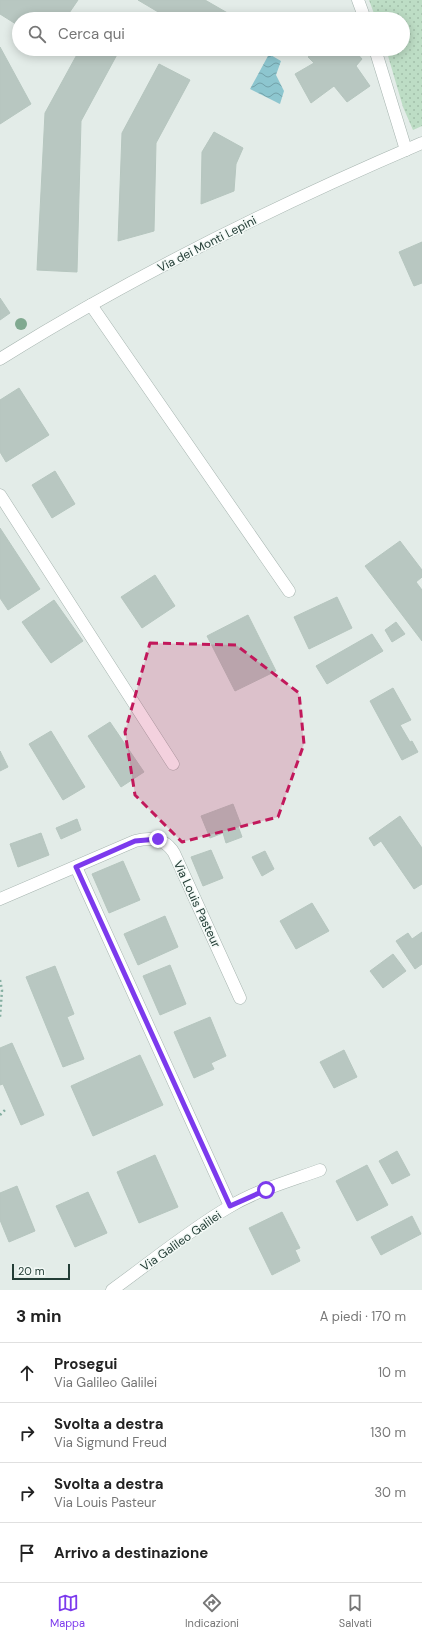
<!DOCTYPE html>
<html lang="it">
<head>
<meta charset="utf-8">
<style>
  :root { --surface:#fff; --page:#f6f6f6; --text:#222; --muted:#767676; --line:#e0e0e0; --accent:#7c3aed }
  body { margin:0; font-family:"DM Sans",sans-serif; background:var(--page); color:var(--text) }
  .scale { position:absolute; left:12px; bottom:10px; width:58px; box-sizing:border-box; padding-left:4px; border:2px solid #233d36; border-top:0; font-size:11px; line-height:14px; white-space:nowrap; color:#233d36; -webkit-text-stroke:3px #f3f9f6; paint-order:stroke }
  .stop { position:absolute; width:12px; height:12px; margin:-9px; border:3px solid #7c3aed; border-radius:50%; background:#fff }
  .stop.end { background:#7c3aed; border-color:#fff; box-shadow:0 1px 4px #0008 }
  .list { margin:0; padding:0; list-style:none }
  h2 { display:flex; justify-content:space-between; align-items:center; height:52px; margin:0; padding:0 16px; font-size:17px }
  h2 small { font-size:13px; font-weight:400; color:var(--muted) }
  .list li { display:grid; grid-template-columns:26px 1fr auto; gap:12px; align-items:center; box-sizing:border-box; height:60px; padding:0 16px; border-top:1px solid var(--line) }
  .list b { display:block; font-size:15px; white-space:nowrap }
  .list p { margin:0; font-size:13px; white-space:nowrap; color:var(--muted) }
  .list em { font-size:13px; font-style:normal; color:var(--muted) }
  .icon { flex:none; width:22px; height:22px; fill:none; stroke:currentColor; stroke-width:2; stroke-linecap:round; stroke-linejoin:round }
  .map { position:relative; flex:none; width:422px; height:1290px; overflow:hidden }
  .search { position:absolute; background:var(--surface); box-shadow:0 2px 10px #0003; left:12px; right:12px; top:12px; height:44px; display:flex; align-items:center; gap:10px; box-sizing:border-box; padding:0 14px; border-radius:22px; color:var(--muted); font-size:15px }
  .sheet { height:292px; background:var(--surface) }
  nav { display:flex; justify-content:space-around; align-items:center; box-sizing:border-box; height:56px; border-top:1px solid var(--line); background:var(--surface); font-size:11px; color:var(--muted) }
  nav a { display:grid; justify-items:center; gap:2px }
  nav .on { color:var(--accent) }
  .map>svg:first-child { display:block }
</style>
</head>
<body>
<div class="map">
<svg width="422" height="1290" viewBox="0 0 422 1290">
  <defs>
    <pattern id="grass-dots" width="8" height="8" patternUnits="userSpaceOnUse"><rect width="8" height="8" fill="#bdddc5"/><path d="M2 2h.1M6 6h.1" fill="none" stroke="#a2bfaa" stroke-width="1.8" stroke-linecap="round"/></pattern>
    <pattern id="water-waves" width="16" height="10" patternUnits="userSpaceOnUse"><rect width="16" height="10" fill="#8dc6cf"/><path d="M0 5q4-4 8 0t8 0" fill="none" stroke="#73a2a9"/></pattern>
  </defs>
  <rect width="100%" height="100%" fill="#e3ece8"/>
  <!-- grass -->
  <path fill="url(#grass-dots)" d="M369,0H422V126L413,130L403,107L386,49H403V19H376Z"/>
  <!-- water -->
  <path fill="url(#water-waves)" d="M269,54L281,61L276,75L284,91L280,104L250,89Z"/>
  <!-- building -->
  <g fill="#b8c7c1" stroke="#b6c6bf">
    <path d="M0,0H78L65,19H19V26L0,14Z"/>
    <path d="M138,0H205L238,19H170Z"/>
    <path d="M0,47L31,104L0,124Z"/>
    <path d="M80,49H120L81,121L77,272L37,270L45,113Z"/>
    <path d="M318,49H353L362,59L356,66L370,86L347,102L334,86L311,103L295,74L314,63L308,57Z"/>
    <path d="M159,64L190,80L156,143L154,231L118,241L122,133Z"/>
    <path d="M214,132L243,148L236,164L234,191L201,204L202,152Z"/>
    <path d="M422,242V283L414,286L399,252Z"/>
    <path d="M0,298L10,313L0,320Z"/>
    <path d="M19,388L49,435L6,462L0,452V400Z"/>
    <path d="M55,471L75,504L52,518L32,485Z"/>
    <path d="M0,528L40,589L8,610L0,598Z"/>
    <path d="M400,541L422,570V577L416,582L422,590V641L365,566Z"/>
    <path d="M155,575L175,606L142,628L121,597Z"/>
    <path d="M337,597L352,628L309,649L294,617Z"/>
    <path d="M54,600L83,641L51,663L22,622Z"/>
    <path d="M248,615L276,671L235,691L207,636Z"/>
    <path d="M396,622L405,634L392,642L385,630Z"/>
    <path d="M372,634L383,651L327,684L316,666Z"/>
    <path d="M393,688L411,720L400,725L410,742L412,741L418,752L402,760L370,701Z"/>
    <path d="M110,722L144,772L121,787L88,736Z"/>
    <path d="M51,731L85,787L63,800L29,744Z"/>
    <path d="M0,751L8,767L0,771Z"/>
    <path d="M233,804L241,825L238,826L242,837L226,843L223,833L210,838L201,816Z"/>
    <path d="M400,816L422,848V884L414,889L381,841L374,846L369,838Z"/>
    <path d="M77,819L81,830L61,839L56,828Z"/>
    <path d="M41,833L49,855L18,867L10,844Z"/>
    <path d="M211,850L223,878L203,886L191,857Z"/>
    <path d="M265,851L274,869L262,876L252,857Z"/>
    <path d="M123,861L140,900L109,913L92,874Z"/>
    <path d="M312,903L329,931L296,949L280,921Z"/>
    <path d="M165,916L178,947L138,965L124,934Z"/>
    <path d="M422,932V964L415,969L396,941L408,933L412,939Z"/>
    <path d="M393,954L406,971L383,988L370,971Z"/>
    <path d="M170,965L186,1004L160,1015L143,976Z"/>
    <path d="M55,966L74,1014L67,1017L84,1059L63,1067L26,977Z"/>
    <path d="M210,1017L226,1056L211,1063L214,1069L194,1078L174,1032Z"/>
    <path d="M12,1043L44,1115L21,1125L3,1084L0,1085V1048Z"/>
    <path d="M344,1050L357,1077L334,1088L320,1062Z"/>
    <path d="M140,1055L163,1105L93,1136L71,1086Z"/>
    <path d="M397,1151L410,1175L392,1184L379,1161Z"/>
    <path d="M155,1155L178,1207L139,1223L117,1172Z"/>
    <path d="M367,1165L388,1205L357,1221L336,1181Z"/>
    <path d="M17,1186L35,1231L9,1242L0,1220V1193Z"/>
    <path d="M88,1192L107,1233L75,1247L56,1206Z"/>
    <path d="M282,1212L300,1248L295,1250L300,1261L272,1275L249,1228Z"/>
    <path d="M412,1216L421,1234L381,1255L371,1237Z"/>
  </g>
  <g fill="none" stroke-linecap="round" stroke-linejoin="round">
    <!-- minor casing -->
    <g stroke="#a6b4af" stroke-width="13">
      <g id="minor">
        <path d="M358,0L365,19"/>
        <path d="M375,49L406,150"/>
        <path d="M91,305L289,591"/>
        <path d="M0,359C134,275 277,205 422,143"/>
        <path d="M0,495L173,764"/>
        <path d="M76,867L230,1206"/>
        <path d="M0,899L135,841C151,837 165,838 174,853L240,998"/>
        <path d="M112,1290C151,1262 188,1231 229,1207C257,1190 290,1181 320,1170"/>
      </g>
    </g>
    <!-- path -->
    <g stroke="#85afa1" stroke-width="2.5" stroke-dasharray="2 3" stroke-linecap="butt">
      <path d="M0,980L2,990L0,1017"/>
      <path d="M0,1115L6,1109"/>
    </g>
    <!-- minor -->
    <use href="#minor" stroke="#fff" stroke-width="12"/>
  </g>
  <!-- trees -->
  <circle fill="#80a990" cx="21" cy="324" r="6"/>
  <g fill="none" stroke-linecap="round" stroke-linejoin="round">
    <!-- route -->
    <path stroke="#7c3aed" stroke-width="5" d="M158,839L135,841L76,867L230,1206L266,1190"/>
  </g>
  <!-- marked area -->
  <path fill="#c2185b" fill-opacity="0.2" stroke="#c2185b" stroke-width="3" stroke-dasharray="8 5" stroke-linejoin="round" d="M150,643L236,645L299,693L304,744L278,817L182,842L135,795L125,732Z"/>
  <g text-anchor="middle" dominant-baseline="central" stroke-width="3" stroke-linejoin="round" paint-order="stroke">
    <!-- street labels -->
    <g font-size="12" fill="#233d36" stroke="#f3f9f6">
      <text transform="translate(207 244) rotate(-27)">Via dei Monti Lepini</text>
      <text transform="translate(197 904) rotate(65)">Via Louis Pasteur</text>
      <text transform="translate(181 1241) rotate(-35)">Via Galileo Galilei</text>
    </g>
  </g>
</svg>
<div class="scale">20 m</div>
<div class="stop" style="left:266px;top:1190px"></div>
<div class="stop end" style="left:158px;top:839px"></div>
<div class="search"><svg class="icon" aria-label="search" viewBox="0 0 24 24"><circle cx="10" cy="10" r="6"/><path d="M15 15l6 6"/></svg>Cerca qui</div>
</div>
<section class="sheet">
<h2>3 min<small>A piedi · 170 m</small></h2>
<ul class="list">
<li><svg class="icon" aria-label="ahead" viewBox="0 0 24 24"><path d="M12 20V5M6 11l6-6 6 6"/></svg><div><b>Prosegui</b><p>Via Galileo Galilei</p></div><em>10 m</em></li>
<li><svg class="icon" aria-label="right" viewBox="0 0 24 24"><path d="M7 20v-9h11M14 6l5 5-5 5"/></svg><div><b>Svolta a destra</b><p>Via Sigmund Freud</p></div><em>130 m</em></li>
<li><svg class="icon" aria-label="right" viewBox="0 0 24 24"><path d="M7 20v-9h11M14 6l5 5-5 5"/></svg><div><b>Svolta a destra</b><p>Via Louis Pasteur</p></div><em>30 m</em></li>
<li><svg class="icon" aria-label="arrive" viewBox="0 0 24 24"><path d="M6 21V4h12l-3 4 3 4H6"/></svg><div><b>Arrivo a destinazione</b></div></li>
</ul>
</section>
<nav>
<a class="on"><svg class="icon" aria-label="map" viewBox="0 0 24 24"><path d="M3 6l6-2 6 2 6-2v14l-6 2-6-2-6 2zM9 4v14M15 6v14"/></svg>Mappa</a>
<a><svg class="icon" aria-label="directions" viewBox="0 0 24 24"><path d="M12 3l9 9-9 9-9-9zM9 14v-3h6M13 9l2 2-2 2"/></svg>Indicazioni</a>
<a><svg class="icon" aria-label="saved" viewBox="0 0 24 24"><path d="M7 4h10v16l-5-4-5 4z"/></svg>Salvati</a>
</nav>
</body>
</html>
